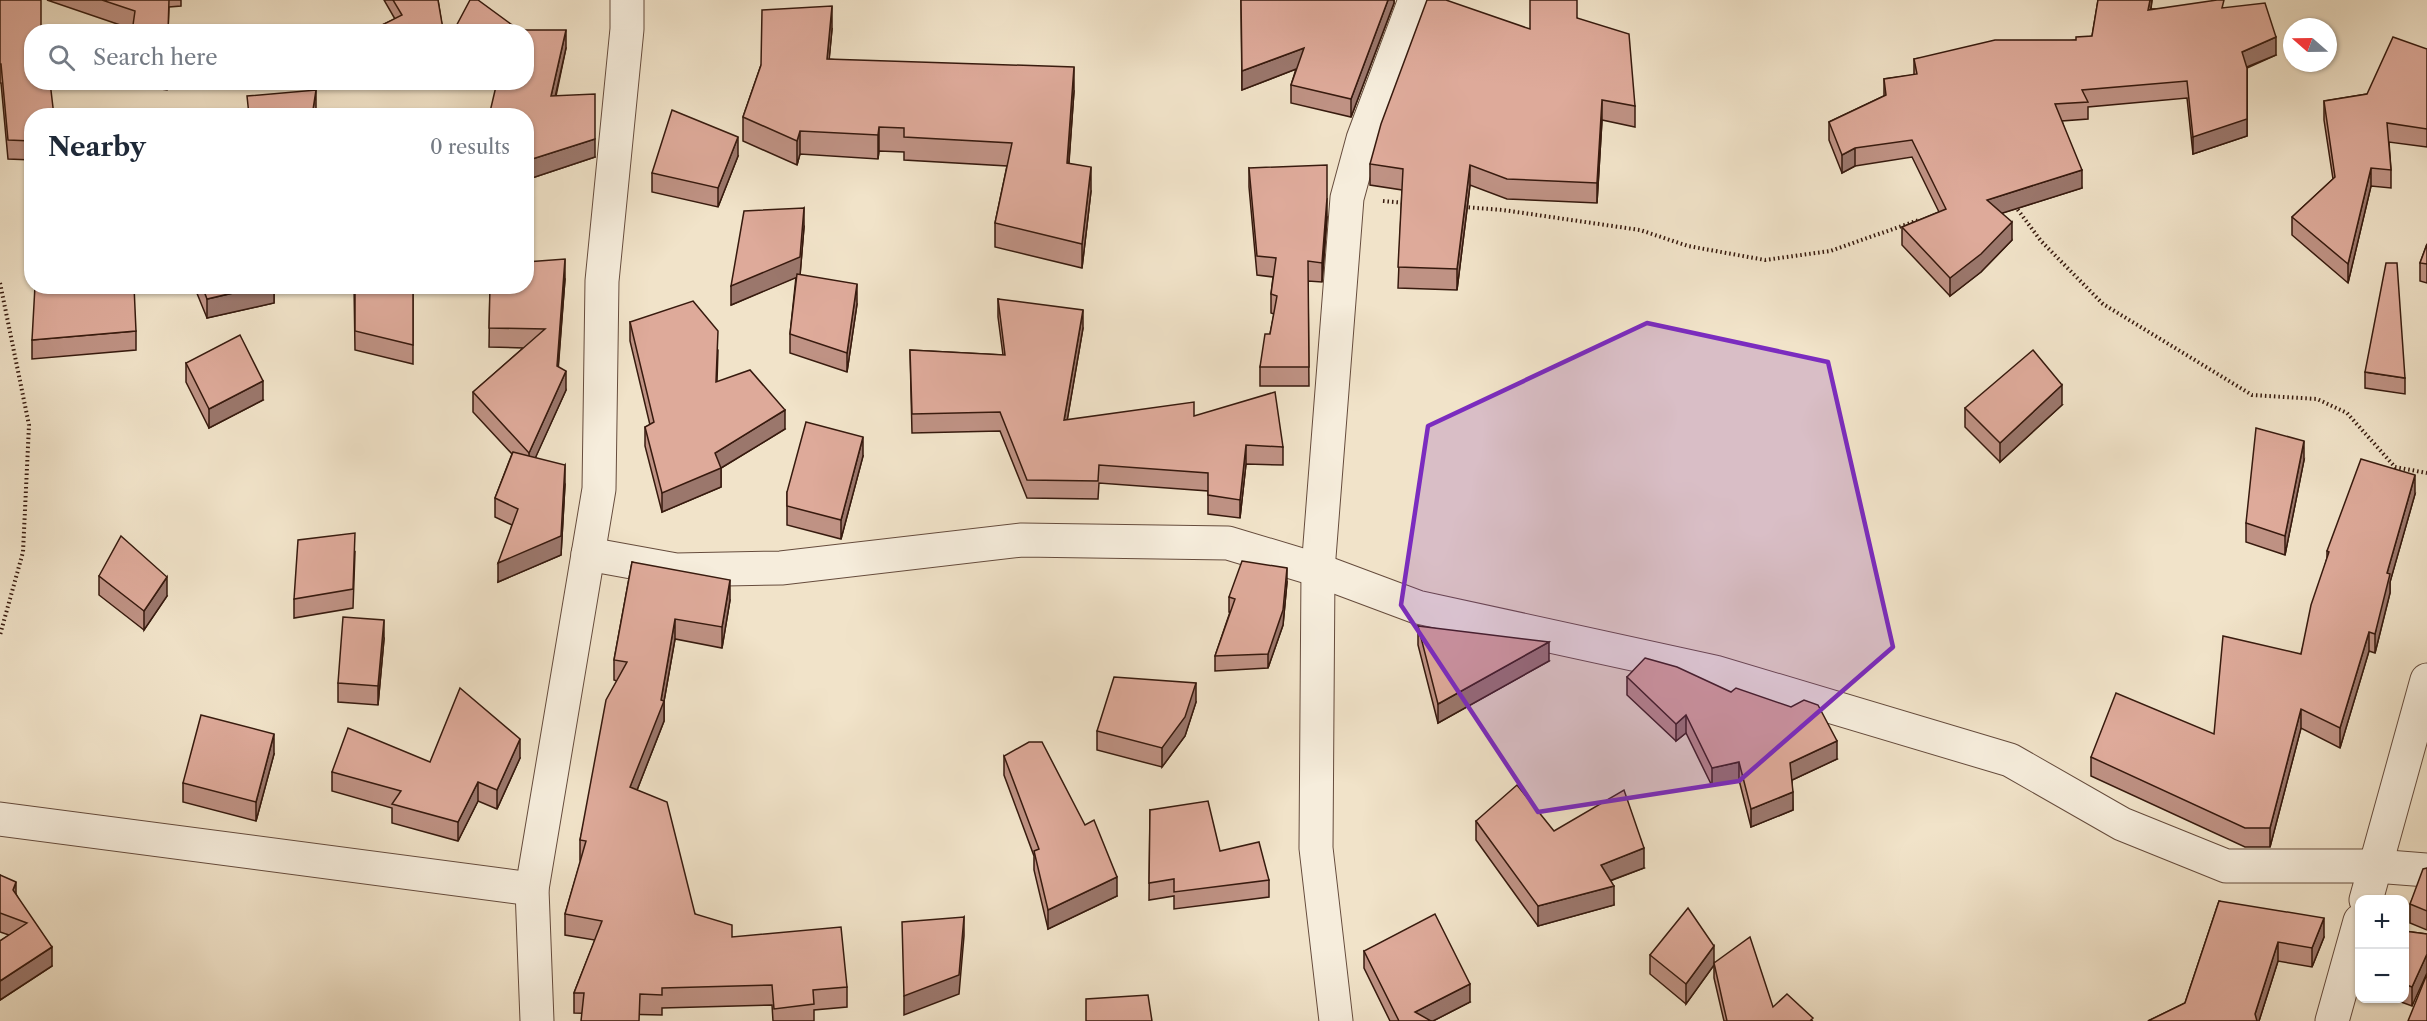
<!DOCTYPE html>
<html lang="en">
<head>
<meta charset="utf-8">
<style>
  :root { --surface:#fff; --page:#f6f6f7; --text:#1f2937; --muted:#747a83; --line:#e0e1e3 }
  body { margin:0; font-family:"Libre Caslon Text",serif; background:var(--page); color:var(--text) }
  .controls { position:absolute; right:18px; bottom:18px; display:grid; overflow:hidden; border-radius:12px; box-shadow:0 2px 4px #0004 }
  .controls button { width:54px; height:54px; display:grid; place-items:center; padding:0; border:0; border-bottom:2px solid var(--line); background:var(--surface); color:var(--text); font:30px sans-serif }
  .compass { position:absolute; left:2283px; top:18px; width:54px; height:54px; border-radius:50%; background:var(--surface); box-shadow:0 2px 4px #0004; rotate:290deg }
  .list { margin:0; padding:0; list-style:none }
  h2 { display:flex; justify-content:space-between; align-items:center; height:78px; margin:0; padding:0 24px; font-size:26px }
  h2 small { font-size:20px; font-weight:400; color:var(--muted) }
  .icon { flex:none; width:33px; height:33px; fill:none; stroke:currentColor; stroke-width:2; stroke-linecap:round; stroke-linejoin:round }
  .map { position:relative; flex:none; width:2427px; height:1021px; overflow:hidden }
  .search { position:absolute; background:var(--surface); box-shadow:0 2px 4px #0004; left:24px; top:24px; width:510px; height:66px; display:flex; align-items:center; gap:15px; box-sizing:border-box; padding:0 21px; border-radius:24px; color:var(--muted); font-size:22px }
  .panel { position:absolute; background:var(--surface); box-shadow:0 2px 4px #0004; left:24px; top:108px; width:510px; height:186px; border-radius:24px }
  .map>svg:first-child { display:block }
</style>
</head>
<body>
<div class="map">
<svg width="2427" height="1021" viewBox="0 0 2427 1021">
  <rect width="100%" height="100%" fill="#f1e3c9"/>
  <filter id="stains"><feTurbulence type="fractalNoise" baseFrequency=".00333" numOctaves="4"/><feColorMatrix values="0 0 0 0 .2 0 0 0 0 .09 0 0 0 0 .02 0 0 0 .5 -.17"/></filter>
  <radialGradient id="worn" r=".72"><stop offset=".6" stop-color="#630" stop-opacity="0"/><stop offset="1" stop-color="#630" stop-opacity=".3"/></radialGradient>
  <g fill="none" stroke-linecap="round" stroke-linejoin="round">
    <!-- minor casing -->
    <g stroke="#664c3d" stroke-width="35">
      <g id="minor">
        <path d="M588,554L676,570L781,568L1022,540L1228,543L1318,570L1417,607L1715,672L2010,760L2122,824L2226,866H2375L2427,870"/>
        <path d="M0,819L532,889"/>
        <path d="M2366,900L2427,680"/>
        <path d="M537,1021L532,889L599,489L602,281L627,29V0"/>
        <path d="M1336,1021L1316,848L1318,570L1347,198L1363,139L1415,0"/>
        <path d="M2332,1021L2360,921"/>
      </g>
    </g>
    <!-- path -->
    <g stroke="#371a0e" stroke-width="4" stroke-dasharray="1.5 3" stroke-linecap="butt">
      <path d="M1383,201L1406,203"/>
      <path d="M2015,206L2041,241L2103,304L2252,395L2317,399L2347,413L2395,467L2427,473"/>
      <path d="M1464,207L1503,210L1640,230L1688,246L1765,260L1830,251L1919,220"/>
      <path d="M0,283L29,425L23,552L0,635"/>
    </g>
    <!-- minor -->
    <use href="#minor" stroke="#f6eddc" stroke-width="33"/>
  </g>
  <!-- wall -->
  <g fill="#bf9284" stroke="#371a0e" stroke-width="1.5">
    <path d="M0,0L32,116V160L8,159L1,83H0Z"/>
    <path d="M47,0H181V6L169,7L168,32H131L132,29Z"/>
    <path d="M384,0H438L443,32H382V25L395,19Z"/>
    <path d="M1241,0H1394V3L1351,117L1291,103V85L1296,69L1242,90Z"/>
    <path d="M2098,0H2152L2151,9L2225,8L2276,55L2247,68V136L2193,154L2187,98L2088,107V119L2062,121L2082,188L2002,213L2012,240L1981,272L1950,296L1902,245V227L1939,212L1912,157L1855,166L1842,173L1829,140V122L1884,96V79L1914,75V59L2076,40L2092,36Z"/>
    <path d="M1577,18L1635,106V127L1602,120L1597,203L1507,199L1470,185L1457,290L1398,288L1402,190L1370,185V164L1530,29Z"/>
    <path d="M832,29L829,59L1074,91L1069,163L1091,191L1082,268L995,247V223L1007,166L904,160V152L879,151L878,159L800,154L797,165L743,141V117L761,65Z"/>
    <path d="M519,30L566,48L556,96L595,157L526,180V116L487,82H526Z"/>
    <path d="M2427,49V147L2389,142L2391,170V188L2371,186L2348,283L2292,235V217L2333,179L2324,120V101L2367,94Z"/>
    <path d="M126,82H167V90L126,84Z"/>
    <path d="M738,156L718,207L652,192V173Z"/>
    <path d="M1249,168L1327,217L1322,282L1308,281L1309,386H1260V367L1270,334L1274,314L1271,313V294L1273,277L1257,275L1249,187Z"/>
    <path d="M804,227L800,275L857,304L847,372L790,353V334L796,277L731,305Z"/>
    <path d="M2427,244V283L2420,281V263Z"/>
    <path d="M565,279L558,367L566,390L535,458L565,484L561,555L498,582L512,525L495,517V498L512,454L473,412V392L523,348L489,347L490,286Z"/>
    <path d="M194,286H274V303L207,318Z"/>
    <path d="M354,286H435L413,291V364L355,350Z"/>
    <path d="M998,299L1083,328L1067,420L1194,416L1283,447V465L1246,464L1240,518L1208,514V491L1099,483L1098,499L1027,498L1000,431L912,433L910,350L1003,355L998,317Z"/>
    <path d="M630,322L718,350L717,382L785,429L721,468V487L662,512L645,446V427L650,425L630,341Z"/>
    <path d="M136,331V350L32,359V340Z"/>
    <path d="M186,363L263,400L209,428L186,382Z"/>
    <path d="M2365,372L2405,378V394L2365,388Z"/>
    <path d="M2062,405L2000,462L1965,427V408Z"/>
    <path d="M863,456L841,539L787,525V492Z"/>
    <path d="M2304,460L2285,555L2246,542V523Z"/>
    <path d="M2415,494L2390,582V593L2375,653L2369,651L2340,748L2301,728L2270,847H2245L2091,776V757L2214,734L2301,654L2327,558V551Z"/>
    <path d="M355,552L353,608L294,618V599Z"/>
    <path d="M632,562L730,600L722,648L675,639L664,701V721L637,790L695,914L732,937L847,987V1007L814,1010V1021H773L772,1005L662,1008V1015L574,1013V993L595,940L565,935V914L581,860H580V840L617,681L614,680V660Z"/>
    <path d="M99,576L167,596L144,630L99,595Z"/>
    <path d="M1287,582L1283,625L1268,668L1215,671V656L1230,612H1229V597Z"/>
    <path d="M1418,626L1549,661L1438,723L1418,645Z"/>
    <path d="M384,639L378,705L338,702V683Z"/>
    <path d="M1627,677L1837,759L1792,780L1793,810L1751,827L1739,780L1712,786L1686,733L1676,741L1627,695Z"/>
    <path d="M1196,702L1185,736L1162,767L1097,750V731Z"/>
    <path d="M274,754L256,821L183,802V783Z"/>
    <path d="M1004,756L1117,896L1048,929L1034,870V856L1004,775Z"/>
    <path d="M520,758L497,809L478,801L458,841L392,823V808L332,791V772L430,762Z"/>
    <path d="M1150,810L1269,880V897L1174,909V896L1149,900Z"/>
    <path d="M1476,821L1554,831L1644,868L1610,881L1614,905L1538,926L1476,840Z"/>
    <path d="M2427,868V930L2410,923V904Z"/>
    <path d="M0,875L16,894L52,966L0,1000V941L9,935L0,932Z"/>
    <path d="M2219,901L2324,937L2312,967L2278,961L2259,1021H2148L2185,1003Z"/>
    <path d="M2404,931L2427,934L2412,1006L2393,999H2404Z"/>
    <path d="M1364,951L1470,1002L1433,1021H1390L1364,968Z"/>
    <path d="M1650,955L1714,962L1773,1007L1813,1021H1724L1714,978V965L1686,1004L1650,974Z"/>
  </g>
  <!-- shaded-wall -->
  <g fill="#9b776c" stroke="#371a0e" stroke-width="1.5">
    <path d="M1388,0H1394V3L1351,117V99Z"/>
    <path d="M2150,0H2152L2148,27V10Z"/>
    <path d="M832,6V29L827,83V59Z"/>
    <path d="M566,30V48L551,115V96Z"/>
    <path d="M2276,37V55L2242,69V52Z"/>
    <path d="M1304,48V66L1242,90V71Z"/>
    <path d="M1074,67V91L1067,187V163Z"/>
    <path d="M2247,68V136L2193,154V137Z"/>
    <path d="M316,90V108L315,116H312Z"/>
    <path d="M1602,100V120L1597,203V183Z"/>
    <path d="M879,127V151L878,159V135Z"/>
    <path d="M800,131V154L797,165V141Z"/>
    <path d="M738,137V156L718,207V188Z"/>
    <path d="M595,139V157L526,180V161Z"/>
    <path d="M1855,148V166L1842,173V155Z"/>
    <path d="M1470,165V185L1457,290V269Z"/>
    <path d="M1091,167V191L1082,268V244Z"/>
    <path d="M2371,168V186L2348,283V264Z"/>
    <path d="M2082,170V188L1987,218V200Z"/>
    <path d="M1327,198V217L1322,282V263Z"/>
    <path d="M804,208V227L800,276L731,305V286Z"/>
    <path d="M2012,222V240L1981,272L1950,296V278Z"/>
    <path d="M565,259V279L557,385V366Z"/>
    <path d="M857,284V304L847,372V353Z"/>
    <path d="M263,286H274V303L207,318V299Z"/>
    <path d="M1083,310V328L1064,439V420Z"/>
    <path d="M566,371V390L529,472V453Z"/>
    <path d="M263,381V400L209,428V409Z"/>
    <path d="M2062,385V405L2000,462V443Z"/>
    <path d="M785,410V429L721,468V487L662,512V493L715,453Z"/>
    <path d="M863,437V456L841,539V520Z"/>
    <path d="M2304,441V460L2285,555V536Z"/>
    <path d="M1246,445V464L1240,518V500Z"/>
    <path d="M565,465V484L561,555L498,582V563Z"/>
    <path d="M2415,475V494L2390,582V593L2375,653V634L2387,573Z"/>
    <path d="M1287,568V582L1283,625L1268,668V654Z"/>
    <path d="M167,577V596L144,630V611Z"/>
    <path d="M730,580V600L722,648V627Z"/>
    <path d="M675,619V639L664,701V721L630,808V787L661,700Z"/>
    <path d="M384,620V639L378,705V686Z"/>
    <path d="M2369,632V651L2340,748V728Z"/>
    <path d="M1549,642V661L1438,723V704Z"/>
    <path d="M1196,683V702L1185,736L1162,767V748Z"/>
    <path d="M2301,709V728L2270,847V828Z"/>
    <path d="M1686,715V733L1676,741V724Z"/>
    <path d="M274,734V754L256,821V802Z"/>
    <path d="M520,739V758L497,809V790Z"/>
    <path d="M1837,741V759L1790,781V763Z"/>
    <path d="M1739,762V780L1712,786V768Z"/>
    <path d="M478,782V801L458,841V822Z"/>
    <path d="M1793,792V810L1751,827V809Z"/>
    <path d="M1644,848V868L1601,884V865Z"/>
    <path d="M1117,877V896L1048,929V910Z"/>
    <path d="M16,882V901L13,890Z"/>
    <path d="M1614,886V905L1538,926V906Z"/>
    <path d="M964,917V936L959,994L904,1015V996Z"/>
    <path d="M2324,918V937L2312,967V948Z"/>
    <path d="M2278,942V961L2259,1021H2255V1014Z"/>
    <path d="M1714,946V965L1686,1004V984Z"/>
    <path d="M52,947V966L0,1000V981Z"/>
    <path d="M2427,954V973L2412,1006V987Z"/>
    <path d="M1470,984V1002L1433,1021H1415V1012Z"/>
  </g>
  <!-- building -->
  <g fill="#deaa9a" stroke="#371a0e" stroke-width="1.5">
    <path d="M0,0H41V32H32V82H50L54,116H32V141L8,140L1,64H0Z"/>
    <path d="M102,0H169L168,32H132L135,11Z"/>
    <path d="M393,0H438L443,29L437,32H385L382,25L402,15Z"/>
    <path d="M470,0H478L519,30H566L551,96L595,94V139L526,161V116H489L497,82H526V32H453Z"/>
    <path d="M1241,0H1388L1351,99L1291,85L1304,48L1242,71Z"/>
    <path d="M1427,0H1446L1530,29V0H1577V18L1629,34L1635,106L1602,100L1597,183L1507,179L1470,165L1457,269L1398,267L1403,169L1370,164L1381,124Z"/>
    <path d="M2098,0H2150L2148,10L2217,0H2224L2222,8L2265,3L2276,37L2242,52L2247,68V119L2193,137L2187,81L2082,90L2088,102L2055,104L2082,170L1987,200L2012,222L1981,254L1950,278L1902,227L1946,209L1912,140L1855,148L1842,155L1829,122L1886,95L1884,79L1917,74L1914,59L1995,40H2076V37L2092,36Z"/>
    <path d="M832,6L827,59L1074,67L1067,163L1091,167L1082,244L995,223L1012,143L904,137V128L879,127L878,135L800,131L797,141L743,117L761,65L762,10Z"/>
    <path d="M2393,37L2427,49V129L2387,123L2391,170L2371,168L2348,264L2292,217L2335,177L2324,101L2367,94Z"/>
    <path d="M316,90L312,116H239L249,115L247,96Z"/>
    <path d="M672,110L738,137L718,188L652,173Z"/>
    <path d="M1327,165V198L1322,263L1308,261L1309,367H1260L1265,334H1270L1277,296L1271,294L1276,258L1257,256L1249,168Z"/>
    <path d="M804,208L800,257L731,286L744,211Z"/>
    <path d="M2427,244V264L2420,263Z"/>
    <path d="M565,259L557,366L566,371L529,453L473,392L545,329L489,328L490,286H526V262Z"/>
    <path d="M2386,263H2397L2405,378L2365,372Z"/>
    <path d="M797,274L857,284L847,353L790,334Z"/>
    <path d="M35,286H134L136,331L32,340Z"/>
    <path d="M202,286H263L207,299Z"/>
    <path d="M355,286H413V345L355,331Z"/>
    <path d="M998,299L1083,310L1064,420L1194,402V416L1275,392L1283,447L1246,445L1240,500L1208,495V473L1099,465L1098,481L1027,480L1000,412L912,414L910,350L1005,355Z"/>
    <path d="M693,301L718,331L716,382L750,370L785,410L715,453L721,468L662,493L645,427L654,422L630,322Z"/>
    <path d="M240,335L263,381L209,409L186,363Z"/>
    <path d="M2033,350L2062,385L2000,443L1965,408Z"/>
    <path d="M806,422L863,437L841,520L787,506V492Z"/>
    <path d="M2256,428L2304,441L2285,536L2246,523Z"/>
    <path d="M513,452L565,465L561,536L498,563L518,509L495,498Z"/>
    <path d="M2361,459L2415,475L2387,573L2390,574L2375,634L2369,632L2340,728L2301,709L2270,828H2245L2091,757L2116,693L2214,734L2223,636L2301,654L2311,605L2329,552L2327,551Z"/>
    <path d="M355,533L353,589L294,599L298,540Z"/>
    <path d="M121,536L167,577L144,611L99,576Z"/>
    <path d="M1242,561L1287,568L1283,610L1268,654L1215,656L1235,599L1229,597Z"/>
    <path d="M632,562L730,580L722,627L675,619L661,700L664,701L630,787L667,802L695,914L732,925V937L841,927L847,987L813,990L814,1004L774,1009L772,985L662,988V995L640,994L639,1021H581L584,993H574L602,921L565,914L586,841L580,840L606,700L627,662L614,660Z"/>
    <path d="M343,617L384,620L378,686L338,683Z"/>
    <path d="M1418,626L1549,642L1438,704Z"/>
    <path d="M1645,658L1677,667L1731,692L1736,688L1791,707L1804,700L1818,705L1837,741L1790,763L1793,792L1751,809L1739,762L1712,768L1686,715L1676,724L1627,677Z"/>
    <path d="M1114,677L1196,683L1185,717L1162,748L1097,731Z"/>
    <path d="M460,688L520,739L497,790L478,782L458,822L392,804L401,791L332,772L348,728L430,762Z"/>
    <path d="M201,715L274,734L256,802L183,783Z"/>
    <path d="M1029,742H1042L1085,825L1094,820L1117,877L1048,910L1034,851L1039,849L1004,756Z"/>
    <path d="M1517,785L1554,831L1624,790L1644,848L1601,865L1614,886L1538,906L1476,821Z"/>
    <path d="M1208,801L1220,851L1259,842L1269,880L1174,892V879L1149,883L1150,810Z"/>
    <path d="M2427,868V911L2410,904L2423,869Z"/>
    <path d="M0,875L16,882L13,890L52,947L0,981V941L27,923L0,913Z"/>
    <path d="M2219,901L2324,918L2312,948L2278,942L2255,1014L2257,1021H2148L2185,1003Z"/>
    <path d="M1688,908L1714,946L1686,984L1650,955Z"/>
    <path d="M1435,914L1470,984L1415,1012L1431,1021H1399L1364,951Z"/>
    <path d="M964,917L959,975L904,996L902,922Z"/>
    <path d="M2404,931L2427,934V954L2412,987L2404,984Z"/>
    <path d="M1750,937L1773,1007L1787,994L1813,1018L1810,1021H1727L1714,963Z"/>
    <path d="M2427,974V1021H2408Z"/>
    <path d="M1148,995L1152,1021H1086V999Z"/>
  </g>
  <!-- marked area -->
  <path fill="#7b2cbf" fill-opacity="0.2" stroke="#7b2cbf" stroke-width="4.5" stroke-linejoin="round" d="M1647,323L1828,362L1893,647L1739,781L1538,812L1401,605L1428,426Z"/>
  <rect width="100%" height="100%" filter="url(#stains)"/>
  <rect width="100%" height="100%" fill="url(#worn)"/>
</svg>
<div class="controls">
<button>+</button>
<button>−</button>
</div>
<svg class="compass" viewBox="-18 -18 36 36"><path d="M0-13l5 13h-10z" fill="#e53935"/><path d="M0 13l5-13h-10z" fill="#747a83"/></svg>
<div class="search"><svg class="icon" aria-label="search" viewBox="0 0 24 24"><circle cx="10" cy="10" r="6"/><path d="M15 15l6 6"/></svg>Search here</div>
<section class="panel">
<h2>Nearby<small>0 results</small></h2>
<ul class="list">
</ul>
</section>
</div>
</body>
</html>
